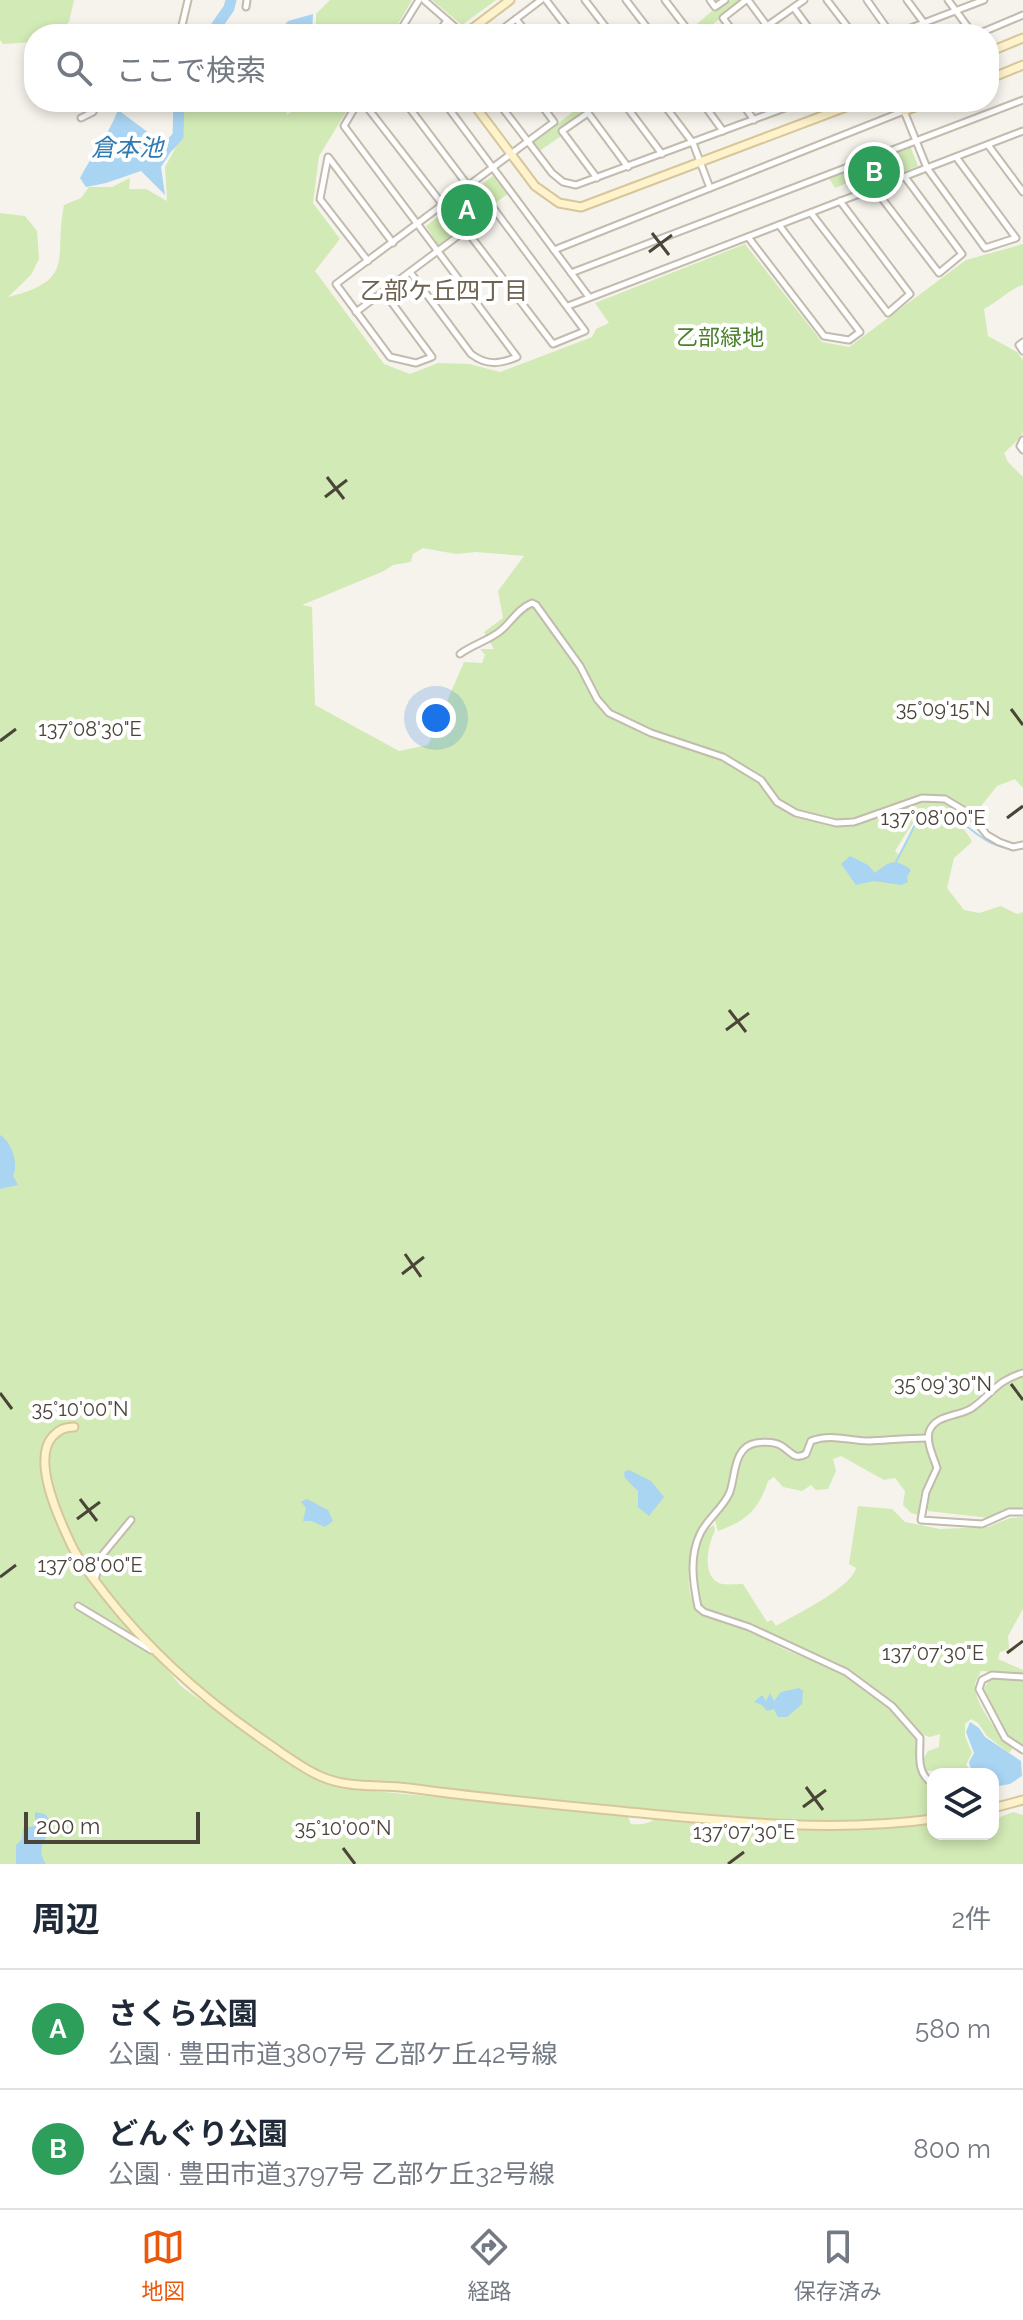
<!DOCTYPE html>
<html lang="ja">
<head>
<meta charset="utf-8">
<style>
  :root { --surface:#fff; --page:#f2f2f3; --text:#1f2937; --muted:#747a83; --line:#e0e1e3; --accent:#ea580c }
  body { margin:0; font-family:Raleway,"Noto Sans JP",sans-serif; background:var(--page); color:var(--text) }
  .controls { position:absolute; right:24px; bottom:24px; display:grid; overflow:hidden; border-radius:16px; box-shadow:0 4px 12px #0003 }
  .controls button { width:72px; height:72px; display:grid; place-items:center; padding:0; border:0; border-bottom:2px solid var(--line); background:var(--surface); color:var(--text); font:40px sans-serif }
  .scale { position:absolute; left:24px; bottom:20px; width:176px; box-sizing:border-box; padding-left:8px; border:4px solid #4b4439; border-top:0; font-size:22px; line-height:28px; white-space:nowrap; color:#4b4439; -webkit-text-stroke:6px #fff; paint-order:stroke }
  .you { position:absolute; left:436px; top:718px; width:28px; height:28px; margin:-20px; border:6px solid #fff; border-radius:50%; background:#1a73e8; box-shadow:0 0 0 12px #1a73e833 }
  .badge { display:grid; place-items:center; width:52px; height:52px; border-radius:50%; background:var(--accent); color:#fff; font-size:26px; font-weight:700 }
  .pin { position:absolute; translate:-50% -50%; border:4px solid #fff; box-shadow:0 2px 8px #0006 }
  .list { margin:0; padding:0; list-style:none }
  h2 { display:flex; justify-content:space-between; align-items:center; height:104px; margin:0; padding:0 32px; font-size:34px }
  h2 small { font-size:26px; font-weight:400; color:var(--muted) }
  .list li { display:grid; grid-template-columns:52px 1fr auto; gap:24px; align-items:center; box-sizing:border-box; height:120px; padding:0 32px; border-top:2px solid var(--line) }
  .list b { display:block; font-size:30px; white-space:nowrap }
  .list p { margin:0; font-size:26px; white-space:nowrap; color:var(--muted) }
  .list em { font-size:26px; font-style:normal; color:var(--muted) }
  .icon { flex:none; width:44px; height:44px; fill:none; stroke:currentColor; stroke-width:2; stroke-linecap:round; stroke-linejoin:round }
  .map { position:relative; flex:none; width:1023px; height:1864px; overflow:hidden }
  .search { position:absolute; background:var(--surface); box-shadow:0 4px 12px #0003; left:24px; right:24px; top:24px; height:88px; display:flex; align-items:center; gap:20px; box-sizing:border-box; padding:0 28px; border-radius:32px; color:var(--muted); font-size:30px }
  .sheet { height:344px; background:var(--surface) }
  nav { display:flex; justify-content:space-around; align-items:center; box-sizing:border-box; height:112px; border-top:2px solid var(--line); background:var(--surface); font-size:22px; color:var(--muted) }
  nav a { display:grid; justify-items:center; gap:4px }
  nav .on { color:var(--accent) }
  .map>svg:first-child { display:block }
</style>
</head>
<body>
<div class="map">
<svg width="1023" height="1864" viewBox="0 0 1023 1864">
  <rect width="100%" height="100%" fill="#f6f3ec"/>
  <!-- green -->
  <g fill="#d2eab5" fill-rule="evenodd">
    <path d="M0,0H74L69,22L53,34H34V42L3,44L0,40Z"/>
    <path d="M330,0H412L392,34H316V14Z"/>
    <path d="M432,0H496L462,25Z"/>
    <path d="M731,0H742L701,34H685L712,11L714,12Z"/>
    <path d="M183,102H290L286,115L309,102H352L319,156L313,203L340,239L315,271L384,364L410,374L438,363L469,364L500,372L592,337L596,329L609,323L595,303L745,244L822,342L849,347L966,260L1023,244V285C1013,287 996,303 984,309L988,336L1017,352L1023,360V431L1021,437L1004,453L1008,462L1023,477V788L1015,779L997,786L966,825L941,809C915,809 908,833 895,851L899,855C910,835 922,805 950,819C961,825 966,830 972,842L954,858L947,888L964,910L979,913L1001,906L1017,914L1023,912V1371L1001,1378L961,1411L931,1421L925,1433L935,1467L921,1494L918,1515L911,1513L903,1505L905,1491L895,1478L884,1480L841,1456L833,1459L836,1471L828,1489L816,1490L811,1485L802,1491L783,1487L774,1477L768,1481C759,1509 747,1521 718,1531L715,1521L702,1525C691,1545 681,1588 697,1608C706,1619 729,1621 742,1627C757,1633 771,1643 786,1650C808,1660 832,1665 853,1679C873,1692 906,1716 917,1737C925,1753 906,1769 933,1786V1814L926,1816L865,1822L747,1821L338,1779L286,1755L216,1703L153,1645L117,1605L83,1559L66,1527L53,1511L75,1561L92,1584L182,1687L287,1761L321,1780L363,1790L627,1815L631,1824C642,1825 648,1824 657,1818L792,1829H847L923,1824L933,1827V1834H993V1820L1013,1812L1023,1815V1864H0V213L25,216L37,231L39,259L31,275L8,297C78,280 53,257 64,205L81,198L89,187H112L130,178L129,189H146L167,201L165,167L182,136ZM423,548L456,554L476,552L524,556L498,591L503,618L484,632L494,649H480L485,655L482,663L464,662L428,745L399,751L315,705L312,607L302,605L384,571L393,565L411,562L413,554Z"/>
    <path d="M586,102H603L559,132L561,136L538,152L532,143Z"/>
    <path d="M910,146L918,166L855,191L849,182L835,188L829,178Z"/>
    <path d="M494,175L509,193L438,245L426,226Z"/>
    <path d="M1023,1375V1510L989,1518L928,1511L926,1505L939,1470L930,1438L937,1425L972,1412L989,1394L1011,1378Z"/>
    <path d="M858,1506L892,1509L905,1522L940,1529L988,1527L1010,1518L1023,1517V1609L1008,1636L1009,1649L1000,1652L998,1659L1023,1670V1674L981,1671C979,1676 976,1679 975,1684C973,1702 1000,1737 1013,1748L1009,1753L987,1736L978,1723L971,1719L965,1724V1736L972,1753L966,1765L971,1770L985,1774H961L953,1768L927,1771L922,1762L928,1751L939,1747L940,1734L930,1737L920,1734L896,1708L846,1670L720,1614C714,1613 706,1613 702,1608C688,1594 698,1548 704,1531L714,1525L715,1531C707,1545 701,1579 722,1584C728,1585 737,1584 743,1584L767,1622L772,1620L776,1626C795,1615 851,1588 856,1568L849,1564Z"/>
    <path d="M997,1677L1023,1678V1746L1003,1731L985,1698L984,1689L989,1680Z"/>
  </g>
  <!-- water -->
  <g fill="#a9d4f2">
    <path d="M313,14L312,34H284L282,28L288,21Z"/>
    <path d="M118,110L172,150L161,167L165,195L141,171L106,183L86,187L80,178C92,155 109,134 118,110Z"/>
    <path d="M850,856L868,865L875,873C890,861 895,858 911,870L907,877L908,882L901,885L874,881L856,885L841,864Z"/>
    <path d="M0,1135C12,1142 19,1165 13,1176L18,1185L0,1189Z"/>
    <path d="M629,1470L651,1481L664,1497L649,1516L638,1507V1491L625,1478L624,1472Z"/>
    <path d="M307,1499L328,1510L333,1521L325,1527L311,1521H303L306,1508L301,1502Z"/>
    <path d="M799,1688L803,1691L802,1704L787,1717H778L774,1709L767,1711L762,1705L754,1702L762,1695L766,1701L770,1693L774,1701L781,1692Z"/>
    <path d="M970,1722L979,1728L985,1737L1021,1761L1022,1776L1010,1784L999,1786L993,1781V1774L971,1769L969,1762L974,1753L966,1732Z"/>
    <path d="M35,1812L45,1814L53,1825C46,1839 35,1849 46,1864H16V1845L22,1839L23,1828L35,1826Z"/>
  </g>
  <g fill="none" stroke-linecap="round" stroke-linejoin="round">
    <!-- stream -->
    <path stroke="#a9d4f2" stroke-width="2" d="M896,862L917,821L933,810C967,813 976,851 1023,849"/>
    <!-- river -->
    <g stroke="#a9d4f2" stroke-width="11">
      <path d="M211,34L229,8L231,0"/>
      <path d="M169,146L178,136L179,102"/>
    </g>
    <!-- street casing -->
    <g stroke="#c2bbae" stroke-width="9">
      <g id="street">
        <path d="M424,0L463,34"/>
        <path d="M546,0L572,34"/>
        <path d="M585,0L611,34"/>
        <path d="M626,0L652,34"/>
        <path d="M665,0L687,29L681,34"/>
        <path d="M710,0L715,7L725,0"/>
        <path d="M748,0L773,34"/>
        <path d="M827,0L853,34"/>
        <path d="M867,0L891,34"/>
        <path d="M907,0L924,23"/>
        <path d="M948,0L973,34"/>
        <path d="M246,7L247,0"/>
        <path d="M794,8L813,34"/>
        <path d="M516,19L528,34"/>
        <path d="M767,26L804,0"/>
        <path d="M180,34L188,0"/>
        <path d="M398,34L419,0"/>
        <path d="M438,34L447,20"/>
        <path d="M496,34L541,0"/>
        <path d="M735,34L723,18L746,0"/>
        <path d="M895,34L984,0"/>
        <path d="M978,34L1023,15"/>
        <path d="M358,102L344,126L517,357C500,364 487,366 471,354L410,272"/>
        <path d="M363,102L443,205"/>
        <path d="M405,102L469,187"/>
        <path d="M444,102L589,297"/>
        <path d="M498,102L552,173L563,182L576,185L801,102"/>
        <path d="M623,102L662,154"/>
        <path d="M662,102L693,143L710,188"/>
        <path d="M702,102L723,131"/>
        <path d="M741,102L754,120"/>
        <path d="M824,102L832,112"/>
        <path d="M81,118L93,112L98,102"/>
        <path d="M988,145L1023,192"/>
        <path d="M328,157L320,199L368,261"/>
        <path d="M329,158L393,243"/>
        <path d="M597,178L562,131L588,113L628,167"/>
        <path d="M874,188L939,273L962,254L905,177"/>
        <path d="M811,213L888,313L910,294L840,201"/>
        <path d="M748,237L824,336L849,340L860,332L779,225"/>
        <path d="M554,250L904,111L927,168L985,248L1016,238L956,157"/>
        <path d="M571,273L1023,100"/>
        <path d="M384,292L432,357L416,363L390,357L336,284L554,122L539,102"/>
        <path d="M568,306L1023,131"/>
        <path d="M356,312C402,278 448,243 494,209L585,331L553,344L466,230"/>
        <path d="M1023,342L1019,345L1023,351"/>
        <path d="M1023,440L1020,446L1023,450"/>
        <path d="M460,654C472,645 487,641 499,632C511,623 517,609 532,603L536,605L580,666L597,699L609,713L651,733L723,757L761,780L777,802L796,813L836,823L854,822L922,798L945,799L970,814L987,835L999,842L1013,847L1023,845"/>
        <path d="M1023,1373C997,1380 992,1394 972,1408C959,1417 935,1414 929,1432C926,1443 934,1458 937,1468L926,1492L921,1520L982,1524L1009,1512H1023"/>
        <path d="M928,1438C908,1438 889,1440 869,1441C848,1441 832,1433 811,1441L806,1454C794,1461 791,1451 780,1445C774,1442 763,1442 756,1443C732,1447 736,1479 729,1494C722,1509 707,1519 700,1534C689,1557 693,1583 698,1607L704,1612L749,1627L846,1672L892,1706L920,1738C920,1756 916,1773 933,1784"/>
        <path d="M95,1579L103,1554L131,1520"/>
        <path d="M78,1606L151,1650"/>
        <path d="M1023,1677L992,1675L982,1680L979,1689L1005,1738L1023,1750"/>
      </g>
    </g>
    <!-- secondary casing -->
    <g stroke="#d6c79b" stroke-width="11">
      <g id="secondary">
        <path d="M465,34L510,0"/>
        <path d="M989,52L1023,38"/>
        <path d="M989,79L1023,65"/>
        <path d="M472,102L535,186L559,203L581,207L859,102"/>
        <path d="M904,111L929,102"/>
        <path d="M74,1427C64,1427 59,1430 53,1436C31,1459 59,1519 71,1544C79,1562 93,1578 105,1594C151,1653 207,1702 269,1744C285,1755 302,1768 320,1776C348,1789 380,1784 409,1788C489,1799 570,1806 650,1814C745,1823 838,1832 933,1819"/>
        <path d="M993,1808L1023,1800"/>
      </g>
    </g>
    <!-- street -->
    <use href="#street" stroke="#fff" stroke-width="5"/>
    <!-- secondary -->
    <use href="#secondary" stroke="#fff3cd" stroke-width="7"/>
  </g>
  <!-- ticks -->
  <path fill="none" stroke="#4b4439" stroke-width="3" d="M652,233L669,255M649,252L672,235M327,477L344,499M325,497L347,480M1011,709L1023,725M0,741L16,729M1007,818L1023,806M729,1010L746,1032M726,1030L749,1013M405,1254L421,1277M402,1274L424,1257M1011,1384L1023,1400M0,1393L12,1409M80,1499L97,1521M77,1519L100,1502M0,1577L16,1565M1007,1653L1023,1641M806,1787L823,1810M803,1807L826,1790M343,1848L355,1864M728,1864L744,1852"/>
  <g text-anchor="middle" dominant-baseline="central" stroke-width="8" stroke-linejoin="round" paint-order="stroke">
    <!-- park labels -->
    <g font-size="22" fill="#4a7f2a" stroke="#fff">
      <text x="720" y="337">乙部緑地</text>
    </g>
    <!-- water labels -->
    <g font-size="24" font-style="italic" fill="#2e7ab2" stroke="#fff">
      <text x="127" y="147">倉本池</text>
    </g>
    <!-- neighbourhood labels -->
    <g font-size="24" fill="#6e6250" stroke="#fff">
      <text x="444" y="290">乙部ケ丘四丁目</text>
    </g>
  </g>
  <g font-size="20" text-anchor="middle" fill="#4b4439" stroke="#fff" stroke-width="8" stroke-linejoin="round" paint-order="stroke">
    <text x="943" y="716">35°09'15"N</text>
    <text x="90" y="736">137°08'30"E</text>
    <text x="933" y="825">137°08'00"E</text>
    <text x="943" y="1391">35°09'30"N</text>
    <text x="80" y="1416">35°10'00"N</text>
    <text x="90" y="1572">137°08'00"E</text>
    <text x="933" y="1660">137°07'30"E</text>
    <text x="343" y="1835">35°10'00"N</text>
    <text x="744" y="1839">137°07'30"E</text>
  </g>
</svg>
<div class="controls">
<button><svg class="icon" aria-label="layers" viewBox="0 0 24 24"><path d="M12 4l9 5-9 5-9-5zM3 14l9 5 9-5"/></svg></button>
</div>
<div class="scale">200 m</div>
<div class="you"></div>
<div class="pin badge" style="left:467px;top:210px;background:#2e9e5b">A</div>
<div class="pin badge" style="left:874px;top:172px;background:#2e9e5b">B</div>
<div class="search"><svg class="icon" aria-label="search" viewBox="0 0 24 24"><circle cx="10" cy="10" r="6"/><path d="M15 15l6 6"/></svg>ここで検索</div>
</div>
<section class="sheet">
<h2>周辺<small>2件</small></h2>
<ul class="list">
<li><span class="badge" style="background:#2e9e5b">A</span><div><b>さくら公園</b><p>公園 · 豊田市道3807号 乙部ケ丘42号線</p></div><em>580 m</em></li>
<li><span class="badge" style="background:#2e9e5b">B</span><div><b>どんぐり公園</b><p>公園 · 豊田市道3797号 乙部ケ丘32号線</p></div><em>800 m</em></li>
</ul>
</section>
<nav>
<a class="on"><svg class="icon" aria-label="map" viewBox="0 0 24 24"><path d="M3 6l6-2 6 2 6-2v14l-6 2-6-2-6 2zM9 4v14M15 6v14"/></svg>地図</a>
<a><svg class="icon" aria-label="directions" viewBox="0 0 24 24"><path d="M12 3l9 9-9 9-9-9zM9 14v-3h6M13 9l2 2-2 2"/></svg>経路</a>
<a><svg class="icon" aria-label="saved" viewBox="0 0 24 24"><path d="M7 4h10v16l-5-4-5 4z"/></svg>保存済み</a>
</nav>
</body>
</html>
